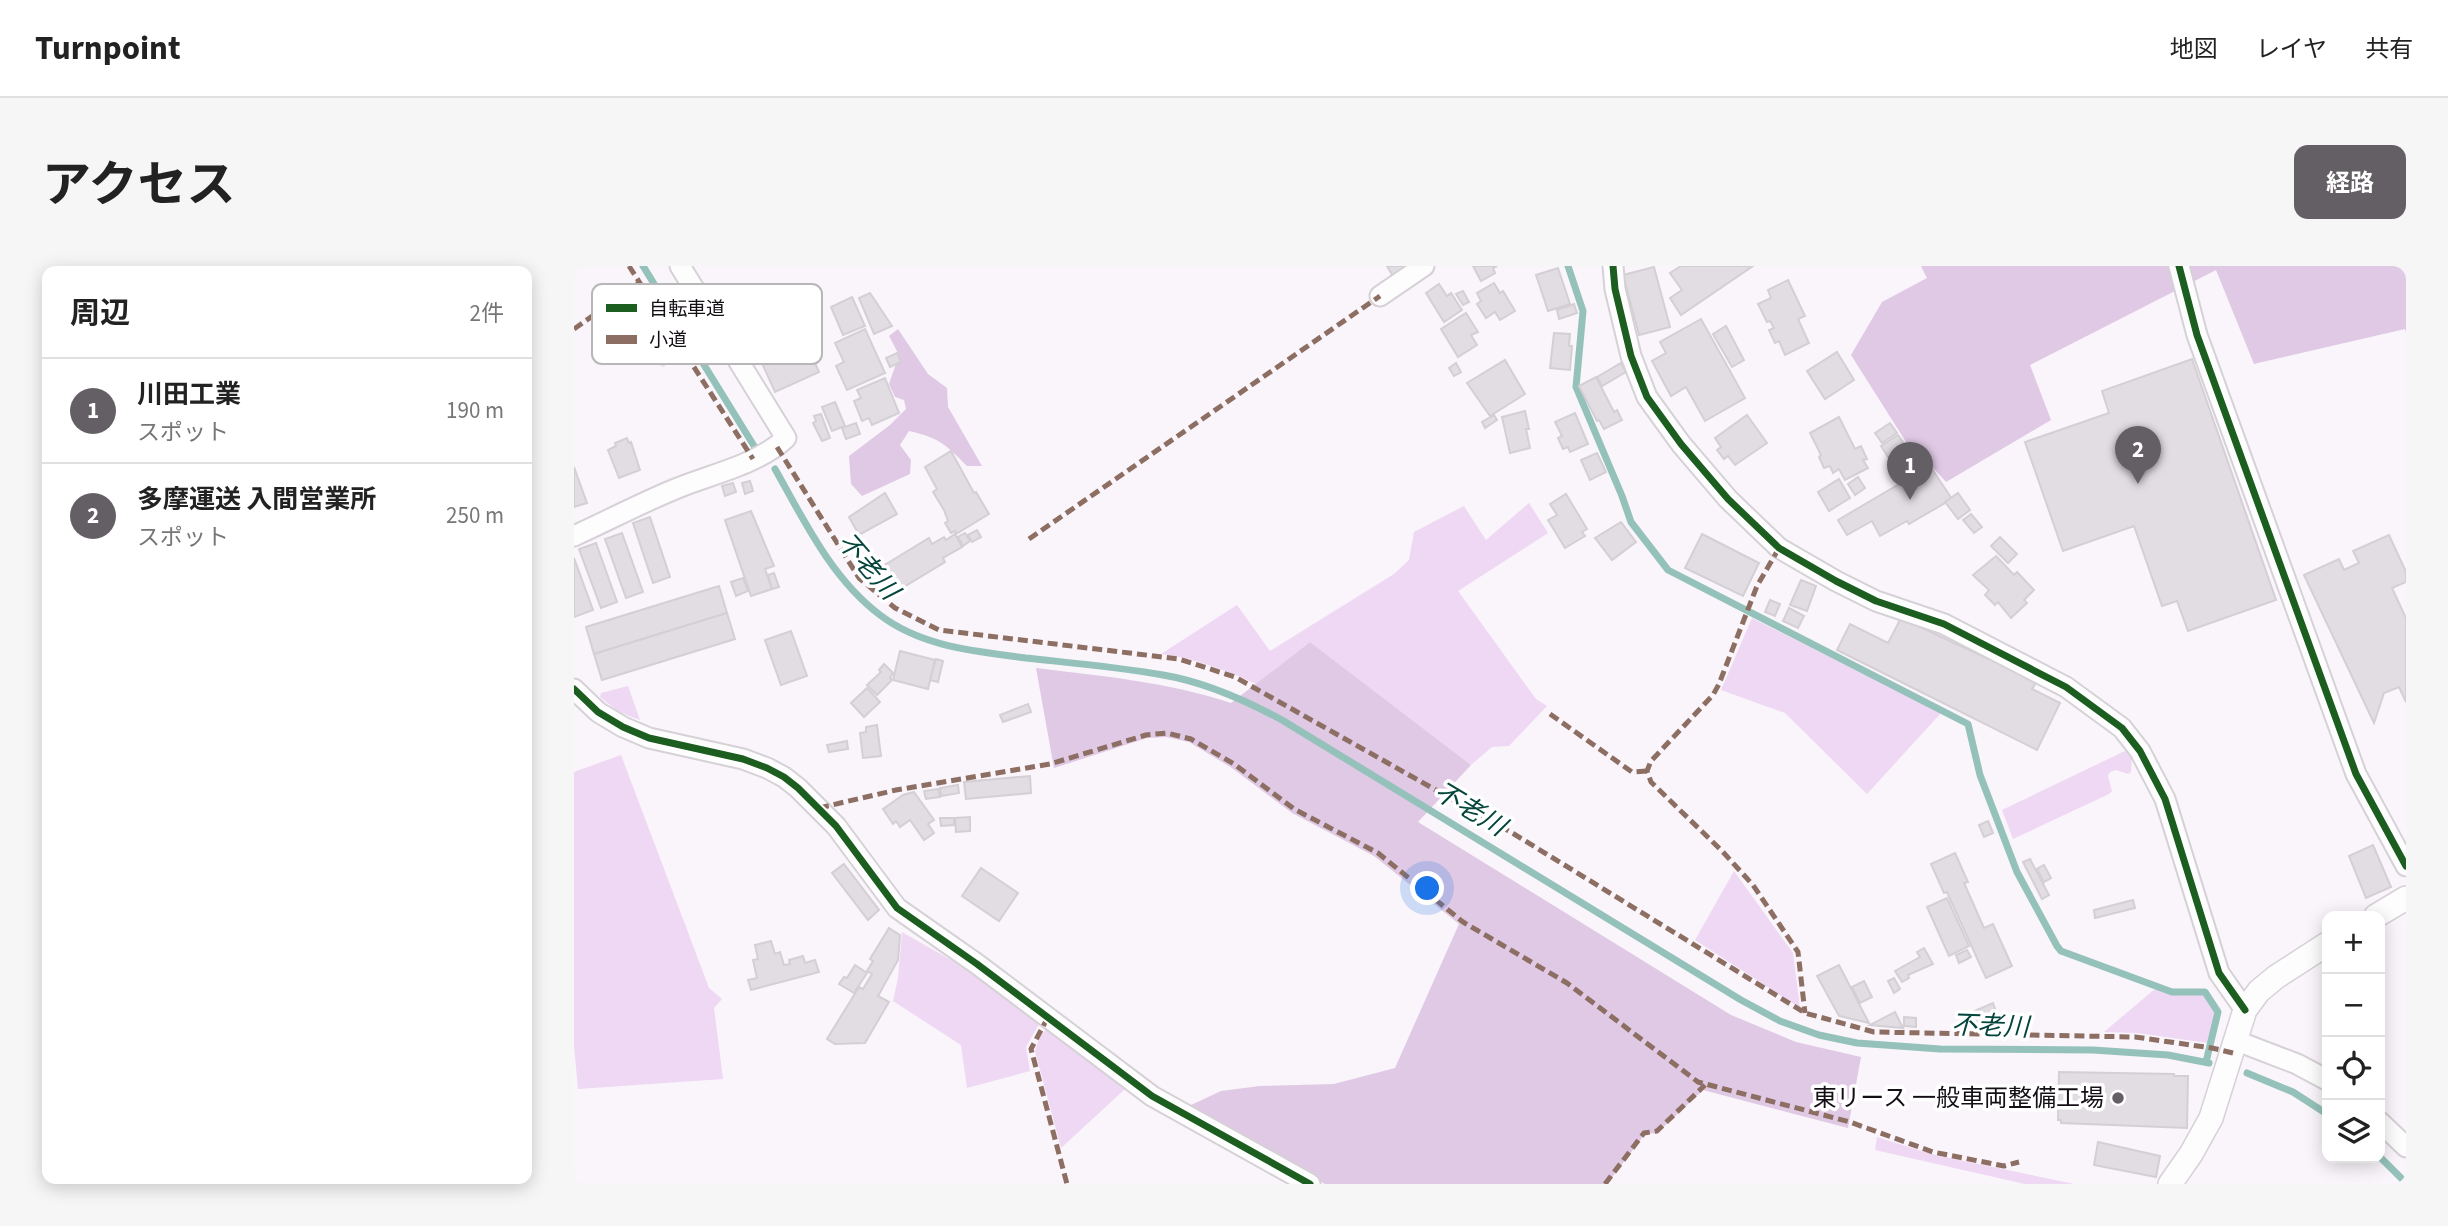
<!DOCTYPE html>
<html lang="ja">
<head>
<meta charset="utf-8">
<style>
  :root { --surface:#fff; --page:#f6f6f6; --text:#222; --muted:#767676; --line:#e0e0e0; --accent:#645f65 }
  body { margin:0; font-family:"Source Sans 3","Noto Sans JP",sans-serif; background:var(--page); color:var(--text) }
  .controls { position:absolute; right:21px; bottom:21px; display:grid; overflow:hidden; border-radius:14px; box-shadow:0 4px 18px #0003 }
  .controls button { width:63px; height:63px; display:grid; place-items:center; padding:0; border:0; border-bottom:2px solid var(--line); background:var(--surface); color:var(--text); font:35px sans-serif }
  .you { position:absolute; left:854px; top:623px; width:24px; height:24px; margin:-18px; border:5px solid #fff; border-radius:50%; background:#1a73e8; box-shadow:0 0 0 10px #1a73e833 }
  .badge { display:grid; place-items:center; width:46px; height:46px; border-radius:50%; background:var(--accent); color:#fff; font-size:23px; font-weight:700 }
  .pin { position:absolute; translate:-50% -58px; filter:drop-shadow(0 2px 4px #0008) }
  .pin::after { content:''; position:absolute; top:37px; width:24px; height:21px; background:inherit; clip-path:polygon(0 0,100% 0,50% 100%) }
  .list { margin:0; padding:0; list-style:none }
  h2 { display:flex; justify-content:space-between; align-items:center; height:91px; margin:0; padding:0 28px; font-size:30px }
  h2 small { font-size:23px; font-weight:400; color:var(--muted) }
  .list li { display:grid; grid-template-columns:46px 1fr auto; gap:21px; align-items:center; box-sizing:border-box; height:105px; padding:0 28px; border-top:2px solid var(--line) }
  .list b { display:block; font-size:26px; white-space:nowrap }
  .list p { margin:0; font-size:23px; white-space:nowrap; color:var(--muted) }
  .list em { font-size:23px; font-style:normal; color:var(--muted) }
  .icon { flex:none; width:38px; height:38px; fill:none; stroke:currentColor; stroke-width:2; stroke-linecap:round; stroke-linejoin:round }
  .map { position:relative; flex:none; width:1832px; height:918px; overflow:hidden; border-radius:14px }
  header { display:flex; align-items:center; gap:42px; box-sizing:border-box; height:98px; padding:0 35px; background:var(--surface); border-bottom:2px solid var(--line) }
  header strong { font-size:33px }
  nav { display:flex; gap:38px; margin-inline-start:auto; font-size:24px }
  .intro { display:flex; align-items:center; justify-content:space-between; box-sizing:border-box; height:168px; padding:0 42px }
  h1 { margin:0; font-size:49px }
  .button { padding:18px 32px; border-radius:14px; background:var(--accent); color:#fff; font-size:24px; font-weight:700 }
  main { display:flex; gap:42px; padding:0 42px }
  aside { flex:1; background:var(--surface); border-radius:14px; box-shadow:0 4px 18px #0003 }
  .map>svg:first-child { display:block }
</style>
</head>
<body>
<header>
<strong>Turnpoint</strong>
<nav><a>地図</a><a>レイヤ</a><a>共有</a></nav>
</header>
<div class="intro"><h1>アクセス</h1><a class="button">経路</a></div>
<main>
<aside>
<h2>周辺<small>2件</small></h2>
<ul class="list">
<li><span class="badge">1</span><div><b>川田工業</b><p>スポット</p></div><em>190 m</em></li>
<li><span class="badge">2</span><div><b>多摩運送 入間営業所</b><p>スポット</p></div><em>250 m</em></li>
</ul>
</aside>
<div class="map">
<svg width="1832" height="918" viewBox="0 0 1832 918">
  <rect width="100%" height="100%" fill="#faf4fb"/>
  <!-- green -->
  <g fill="#eed8f3">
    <path d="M63,22L100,87L90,101L76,95L48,32Z"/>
    <path d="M955,237L974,267L884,325L962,433L973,440L935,480L918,481L897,499L736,376L682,418C652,404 619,392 587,388L663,339L696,385L820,308L835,294L840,266L890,240L912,274Z"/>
    <path d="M1178,352L1367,447L1293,528L1211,447L1147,424Z"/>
    <path d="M54,420L66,454L45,446L26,431L27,427Z"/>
    <path d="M1553,484L1558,492L1557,506L1554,508L1542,504L1536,506L1534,510L1538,525L1535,528L1439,573L1428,544Z"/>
    <path d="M47,489L135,722L148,733L140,742L149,813L4,823L0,780V506Z"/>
    <path d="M1160,605L1219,687L1226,742L1121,674Z"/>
    <path d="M328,666L377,694L465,754V758L452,781L456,805L393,822L387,779L319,735L324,712Z"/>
    <path d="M1582,722L1598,727L1630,729L1642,746L1634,777L1563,767L1530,766Z"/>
    <path d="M474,761L493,773L551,823L487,882L461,785L465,772Z"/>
    <path d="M1303,871L1357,888L1500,918H1451L1301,884Z"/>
  </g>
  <!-- forest -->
  <g fill="#dfc9e4">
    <path d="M1347,0H1832V66L1831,63L1680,98L1642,4L1456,99L1477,154L1372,216L1353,195L1346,198L1277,89L1308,36L1353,12Z"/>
    <path d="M324,63L354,108L373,122L374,141L408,200H393C372,179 366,172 335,165L326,179L337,194L336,208L288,230L277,218L275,190L316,159L332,143L330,134L321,131L315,118L325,89L315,70Z"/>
    <path d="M736,376L897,499L844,556L1157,749L1222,776L1287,791L1274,862L1129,824L1083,867L1071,868L1033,918H751L617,839L647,825L686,820L760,818L821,802L885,658L800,590L718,547L658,502L615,476L592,471L573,472L480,502L462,402C528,410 594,416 657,437Z"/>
  </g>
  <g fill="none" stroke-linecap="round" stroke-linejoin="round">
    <!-- stream -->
    <g stroke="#94c2ba" stroke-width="7">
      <path d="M69,0L185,188"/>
      <path d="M994,0L1009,45L1002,121L1048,230L1057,256L1094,304L1394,458L1406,509L1443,606L1483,680L1487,685L1598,726H1631L1644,746L1632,796"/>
      <path d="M201,203C230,254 257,312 306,349C348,381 401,385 452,392C498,397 544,401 589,409C631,416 671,434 708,454L1167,734L1206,755L1245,769L1283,777L1366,783L1519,784L1594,789L1635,797"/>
      <path d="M1673,807L1719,826L1753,848"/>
      <path d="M1806,891L1832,917"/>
    </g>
  </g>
  <!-- building -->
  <g fill="#e2dde3" stroke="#d4cfd5" stroke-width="2">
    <path d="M813,0H835L819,10Z"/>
    <path d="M899,0H923L919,2L921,7L907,15Z"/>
    <path d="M1107,0H1179L1107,49L1096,32L1108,24L1096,7Z"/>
    <path d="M1080,1L1096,61L1065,69L1049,9Z"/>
    <path d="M984,2L996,38L974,45L962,9Z"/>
    <path d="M1214,14L1231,50L1224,53L1235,77L1211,89L1205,75L1201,77L1195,64L1200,62L1196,55L1193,56L1184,38L1197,32L1194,24Z"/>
    <path d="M920,17L926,27L929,25L941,45L926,54L921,46L912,52L903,38L907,35L903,27Z"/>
    <path d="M865,18L873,30L877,27L888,44L870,56L852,27Z"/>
    <path d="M889,25L895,36L889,39L882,28Z"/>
    <path d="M296,27L318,60L300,68L285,32Z"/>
    <path d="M278,31L291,60L269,69L257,41Z"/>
    <path d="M1000,38L1003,47L985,53L983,44Z"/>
    <path d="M892,47L904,66L897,69L903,79L884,91L867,63Z"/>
    <path d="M1127,53L1171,132L1131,155L1112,121L1097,130L1078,95L1092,87L1086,76Z"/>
    <path d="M211,60L222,81L232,77L245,106L201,126L178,75Z"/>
    <path d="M1152,60L1170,94L1158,101L1139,68Z"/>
    <path d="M291,63L311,107L273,124L262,100L270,96L261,77Z"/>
    <path d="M980,67L996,68L995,80H998L996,104L976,102Z"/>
    <path d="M1263,86L1280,114L1251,133L1233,105Z"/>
    <path d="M323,87L327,96L316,101L312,92Z"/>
    <path d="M1618,93L1702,334L1614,365L1603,335L1588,340L1560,260L1489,285L1451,176L1535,147L1528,125Z"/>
    <path d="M931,94L951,128L916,150L893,117Z"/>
    <path d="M882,97L887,106L880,110L875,102Z"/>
    <path d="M1047,97L1052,106L1028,120L1023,111Z"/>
    <path d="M1022,111L1040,146L1043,144L1048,154L1030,163L1025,154L1023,155L1005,120Z"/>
    <path d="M311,112L325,147L298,159L295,152L288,155L280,135L287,132L283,124Z"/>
    <path d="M261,136L271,160L258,165L248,141Z"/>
    <path d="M951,145L955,163H952L956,182L936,187L928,151Z"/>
    <path d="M1001,147L1014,178L996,186L994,181L989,183L984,172L988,170L981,156Z"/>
    <path d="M247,148L256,172L248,175L239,157L242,155L240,150Z"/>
    <path d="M920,149L923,154L911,162L908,156Z"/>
    <path d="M1173,149L1193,177L1161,199L1154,190L1150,193L1143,184L1147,181L1141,172Z"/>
    <path d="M1265,151L1281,183L1287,180L1293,193L1289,194L1294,202L1271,214L1265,203L1259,207L1256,200L1250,202L1245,191L1247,189L1236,167Z"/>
    <path d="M282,157L286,168L272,173L268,162Z"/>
    <path d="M1316,157L1323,167L1308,177L1301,167Z"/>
    <path d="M1324,169L1341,193L1323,205L1307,180Z"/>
    <path d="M53,172L55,177L57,176L66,204L45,212L34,184L42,180L41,177Z"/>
    <path d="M377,185L400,227L402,226L415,248L382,268L381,265L377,267L371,257L374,255L370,244L359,226L363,223L351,201Z"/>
    <path d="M1023,187L1032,206L1016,214L1007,194Z"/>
    <path d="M1356,200L1378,233L1335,258L1333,255L1306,270L1298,255L1273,269L1264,254Z"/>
    <path d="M0,201L13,237L0,241Z"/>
    <path d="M1284,211L1291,222L1281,229L1274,218Z"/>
    <path d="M1265,213L1276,232L1255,245L1244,226Z"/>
    <path d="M176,215L179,225L171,228L168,217Z"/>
    <path d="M159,217L162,226L151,230L148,220Z"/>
    <path d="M311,227L323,248L285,269L275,251Z"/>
    <path d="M1384,227L1396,244L1384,253L1371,236Z"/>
    <path d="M992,228L1013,263L1008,266L1011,270L991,282L974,254L983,249L976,238Z"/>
    <path d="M177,245L200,300L191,303L198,323L177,330L151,254Z"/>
    <path d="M1397,248L1408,261L1400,267L1389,254Z"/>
    <path d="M76,251L96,311L79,317L59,257Z"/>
    <path d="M1047,256L1062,276L1038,294L1021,272Z"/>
    <path d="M403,264L407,271L398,276L394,269Z"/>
    <path d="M48,267L69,326L52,332L31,273Z"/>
    <path d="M391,267L396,275L389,280L384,271Z"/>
    <path d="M381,268L388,281L369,292L371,296L318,328L304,303L355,272L358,278L370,271L372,274Z"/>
    <path d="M1128,268L1185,297L1169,330L1111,302Z"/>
    <path d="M1815,269L1832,306V316L1818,322L1832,352V436L1825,421L1810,427L1800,457L1730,309L1765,293L1770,304L1785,297L1779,285Z"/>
    <path d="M1426,271L1443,288L1434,297L1417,280Z"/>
    <path d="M22,277L43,336L27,342L5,283Z"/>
    <path d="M1422,290L1440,309L1443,306L1460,324L1450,334L1453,337L1437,352L1424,336L1421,339L1411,329L1415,324L1399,309Z"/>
    <path d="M0,292L19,344L0,351Z"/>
    <path d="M200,307L205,321L198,323L194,309Z"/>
    <path d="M169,312L174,325L162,330L157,316Z"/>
    <path d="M1227,314L1242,320L1233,345L1216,339Z"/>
    <path d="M145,320L153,347L20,388L12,361Z"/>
    <path d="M1196,334L1206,338L1201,350L1191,346Z"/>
    <path d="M1215,342L1230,350L1224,362L1209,355Z"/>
    <path d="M153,347L161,373L28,414L20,388Z"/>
    <path d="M1327,352L1414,393L1415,391L1463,415L1458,423L1486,437L1463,484L1263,384L1276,358L1314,377Z"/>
    <path d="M217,365L233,410L207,419L191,374Z"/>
    <path d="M326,385L361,394L354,423L319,414Z"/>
    <path d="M362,393L369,395L364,416L356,414Z"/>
    <path d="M310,398L319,407L316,412L318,414L303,429L293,419L307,406L305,404Z"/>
    <path d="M293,422L306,436L290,451L277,437Z"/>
    <path d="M454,438L457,446L429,456L426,449Z"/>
    <path d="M303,459L307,490L289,492L286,467L292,466V461Z"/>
    <path d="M273,475L274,483L255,486L253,479Z"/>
    <path d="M456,510L457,527L392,533L390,516Z"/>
    <path d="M384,519L385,527L367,530L366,522Z"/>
    <path d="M364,523L366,531L352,533L350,525Z"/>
    <path d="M340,526L360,554L354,558L360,567L350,574L336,554L326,561L322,555L319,558L309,543L329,529Z"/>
    <path d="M396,551V565L382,566L381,552Z"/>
    <path d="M366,552H380V559L367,560Z"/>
    <path d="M1414,555L1419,567L1410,571L1405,559Z"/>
    <path d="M1799,579L1817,621L1792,632L1775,590Z"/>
    <path d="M1381,587L1394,616L1390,617L1410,662L1419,658L1438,700L1412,712L1373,626L1370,627L1357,598Z"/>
    <path d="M1456,593L1475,629L1468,633L1449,596Z"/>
    <path d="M270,598L305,644L294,654L258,607Z"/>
    <path d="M1470,599L1477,612L1470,616L1463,603Z"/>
    <path d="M407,602L444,627L425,655L388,630Z"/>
    <path d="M1373,632L1395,680L1375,690L1353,641Z"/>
    <path d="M1559,634L1561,642L1521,652L1520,644Z"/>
    <path d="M315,662L326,669L324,694L304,730L315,736L291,777L261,778L253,773L285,721L289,723L298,708L293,705L299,695L296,693Z"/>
    <path d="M197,675L201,688L206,686L210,699L216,698L215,694L229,690L231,697L241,694L245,706L177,724L174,714L183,712L179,694L184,693L181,679Z"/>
    <path d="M1350,682L1359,698L1334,709L1335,712L1328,716L1321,705L1346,691L1343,686Z"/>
    <path d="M1393,684L1397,691L1385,697L1382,689Z"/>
    <path d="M281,699L293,707L280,727L265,718L270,711L273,712Z"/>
    <path d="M1265,699L1295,757L1265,750L1243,710Z"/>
    <path d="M1320,712L1326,723L1320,727L1314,715Z"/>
    <path d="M1290,715L1298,731L1286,737L1278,721Z"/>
    <path d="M1419,737L1424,751L1404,760L1398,746Z"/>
    <path d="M1321,746L1329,762L1296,759Z"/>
    <path d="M1330,751L1342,752V761L1330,760Z"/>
    <path d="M1485,806L1600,808V810H1614L1613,862L1487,857V854H1484Z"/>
    <path d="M1524,876L1586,890L1582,911L1520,899Z"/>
  </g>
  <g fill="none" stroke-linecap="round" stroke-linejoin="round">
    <!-- minor casing -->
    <g stroke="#d6d1d7" stroke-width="23">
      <g id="minor">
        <path d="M1039,0L1041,23L1057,90L1073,131L1107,178L1154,233L1205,282L1262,315L1302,335L1370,358L1459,404L1492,421L1548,462L1566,485L1591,533L1645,707L1671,744"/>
        <path d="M1605,0L1623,69L1782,508L1832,600"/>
        <path d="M806,30L850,0"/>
        <path d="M0,270C33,255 65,238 99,224C136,208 182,200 212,172L106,0"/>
        <path d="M0,423L24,446L49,461L75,472L169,493L193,502L210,511L224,522L262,560L323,642L403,698L578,830L736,918"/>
        <path d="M1663,775L1723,798L1753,814"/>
        <path d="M1806,856L1832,881"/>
      </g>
    </g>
    <!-- tertiary casing -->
    <g stroke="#d6d1d7" stroke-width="26">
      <g id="tertiary">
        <path d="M1802,650L1832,632"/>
        <path d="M1596,918L1617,888L1637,852L1671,744L1685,725L1702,711L1753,678"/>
      </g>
    </g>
    <!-- minor -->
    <use href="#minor" stroke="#fefdfe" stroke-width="19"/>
    <!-- tertiary -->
    <use href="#tertiary" stroke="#fefdfe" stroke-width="23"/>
    <!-- quiet -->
    <g stroke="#8d6e63" stroke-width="5" stroke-dasharray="10 5" stroke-linecap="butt">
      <path d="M55,0L179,193"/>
      <path d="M0,63L65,17"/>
      <path d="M203,181L285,312L321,342L365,364L605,393L661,411L940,568L1231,747L1300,766L1561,771L1638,782L1659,787"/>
      <path d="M455,273L806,30"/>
      <path d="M1205,282L1183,320L1145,418L1139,429L1077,495L1073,505L1077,516L1148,585L1179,619L1224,686L1231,747"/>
      <path d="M976,448L1058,506L1073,505"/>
      <path d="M245,542L322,524L476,498L572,469L593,467L617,473L660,498L720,543L804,587L889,656L993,717L1124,816L1276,856L1359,886L1430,900L1445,896"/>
      <path d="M474,751L457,783L493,918"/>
      <path d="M1031,918L1070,867L1083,865L1131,819"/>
    </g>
    <!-- cycleway casing -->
    <g stroke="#fff" stroke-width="11">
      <g id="cycleway">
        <path d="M1039,0L1041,23L1057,90L1073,131L1107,178L1154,233L1205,282L1262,315L1302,335L1370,358L1459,404L1492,421L1548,462L1566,485L1591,533L1645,707L1671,744"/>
        <path d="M1605,0L1623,69L1782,508L1832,600"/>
        <path d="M0,423L24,446L49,461L75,472L169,493L193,502L210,511L224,522L262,560L323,642L403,698L578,830L736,918"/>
      </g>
    </g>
    <!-- cycleway -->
    <use href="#cycleway" stroke="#1b5e20" stroke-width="7"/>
  </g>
  <!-- markers -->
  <circle fill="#645f65" stroke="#fff" stroke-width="2.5" cx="1544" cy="832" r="7"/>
  <g text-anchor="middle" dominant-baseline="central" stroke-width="7" stroke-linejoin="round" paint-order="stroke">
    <!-- poi labels -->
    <g font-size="24" fill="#130f14" stroke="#fff" text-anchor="end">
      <text x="1530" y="832">東リース 一般車両整備工場</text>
    </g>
    <!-- water labels -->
    <g font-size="26" font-style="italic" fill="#03453b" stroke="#fff">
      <text transform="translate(294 300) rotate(49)">不老川</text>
      <text transform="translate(896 543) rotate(31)">不老川</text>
      <text transform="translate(1416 760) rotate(2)">不老川</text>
    </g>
  </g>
  <!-- legend -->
  <rect x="18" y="18" width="230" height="80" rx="10" fill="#fff" stroke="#b8b7b8" stroke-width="2"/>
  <rect x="32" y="38" width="31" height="8" fill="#1b5e20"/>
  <rect x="32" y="69" width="31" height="9" fill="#8d6e63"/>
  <g font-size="19" fill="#130f14">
    <text x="75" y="49">自転車道</text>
    <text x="75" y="80">小道</text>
  </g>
</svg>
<div class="controls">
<button>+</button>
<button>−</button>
<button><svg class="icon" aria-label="locate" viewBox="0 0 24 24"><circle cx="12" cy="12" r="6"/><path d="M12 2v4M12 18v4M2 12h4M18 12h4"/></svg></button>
<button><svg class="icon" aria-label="layers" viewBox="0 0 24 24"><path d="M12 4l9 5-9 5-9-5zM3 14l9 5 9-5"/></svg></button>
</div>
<div class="you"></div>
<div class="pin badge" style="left:1336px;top:234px">1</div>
<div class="pin badge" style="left:1564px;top:218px">2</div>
</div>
</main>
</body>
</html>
